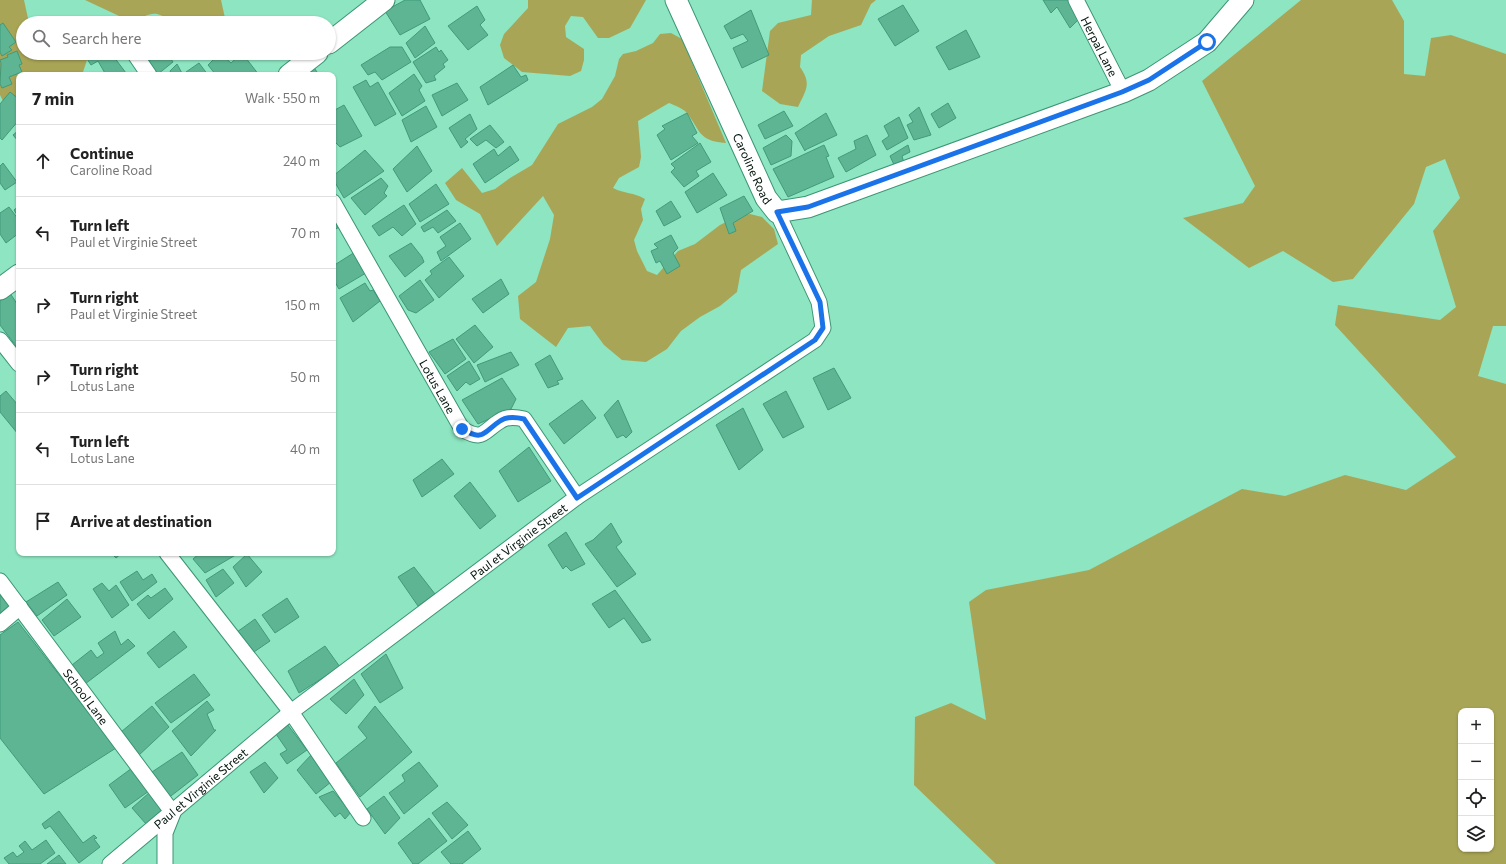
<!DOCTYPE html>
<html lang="en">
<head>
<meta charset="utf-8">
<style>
  :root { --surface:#fff; --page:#f6f6f6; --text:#222; --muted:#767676; --line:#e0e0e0 }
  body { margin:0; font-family:Commissioner,sans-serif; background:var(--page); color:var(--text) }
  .controls { position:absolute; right:12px; bottom:12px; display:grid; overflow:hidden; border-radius:8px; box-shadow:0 1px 3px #0004 }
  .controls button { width:36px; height:36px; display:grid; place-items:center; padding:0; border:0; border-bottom:1px solid var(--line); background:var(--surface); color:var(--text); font:20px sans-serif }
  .stop { position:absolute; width:12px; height:12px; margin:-9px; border:3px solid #1a73e8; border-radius:50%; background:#fff }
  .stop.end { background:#1a73e8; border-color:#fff; box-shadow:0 1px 4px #0008 }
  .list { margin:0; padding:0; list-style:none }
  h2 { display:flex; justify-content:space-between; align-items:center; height:52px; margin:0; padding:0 16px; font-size:17px }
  h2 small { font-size:13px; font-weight:400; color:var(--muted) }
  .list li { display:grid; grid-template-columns:26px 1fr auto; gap:12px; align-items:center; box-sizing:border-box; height:72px; padding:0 16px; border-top:1px solid var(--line) }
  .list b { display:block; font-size:15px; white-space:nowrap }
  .list p { margin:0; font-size:13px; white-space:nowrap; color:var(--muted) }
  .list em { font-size:13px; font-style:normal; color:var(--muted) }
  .icon { flex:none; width:22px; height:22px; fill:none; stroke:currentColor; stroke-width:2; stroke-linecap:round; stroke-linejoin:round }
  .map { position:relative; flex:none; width:1506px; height:864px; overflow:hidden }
  .search { position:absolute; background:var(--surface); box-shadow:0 1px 3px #0004; left:16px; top:16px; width:320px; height:44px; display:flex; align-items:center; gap:10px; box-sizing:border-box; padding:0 14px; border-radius:22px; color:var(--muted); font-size:15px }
  .panel { position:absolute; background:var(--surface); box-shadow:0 1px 3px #0004; left:16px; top:72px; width:320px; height:484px; border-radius:8px }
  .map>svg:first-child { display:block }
</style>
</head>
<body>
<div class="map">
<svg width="1506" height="864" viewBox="0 0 1506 864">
  <rect width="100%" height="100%" fill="#8de5c1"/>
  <!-- green -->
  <g fill="#a9a556" fill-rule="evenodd">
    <path d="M0,0H24L29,23H23V53H76L88,57L82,75H19V113L7,109L0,95Z"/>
    <path d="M85,0H221L225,18L224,23H172C155,8 150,14 132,22Z"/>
    <path d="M528,0H646L630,28L609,38H598L583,17L571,16L565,26L566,37L584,49V60L581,71L570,76L522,72L504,58L500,45L504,34L528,8Z"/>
    <path d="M812,0H876L871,4L861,25L829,36L801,55L800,67C812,84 806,90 798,107L780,104L762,91L770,31L778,23L811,15Z"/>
    <path d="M1301,0H1392L1404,21V74L1425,76L1431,38L1451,35L1506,54V326H1493L1478,376L1506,384V864H996L914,785L915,717L951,703L986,720L969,602L986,590L1089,570L1242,489L1285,496L1345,475L1406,490L1456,457L1335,325L1338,305L1440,320L1456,307L1433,231L1460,198L1445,159L1426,167L1414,204L1353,279L1333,282L1283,251L1249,268L1183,218L1243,203L1255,186L1202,81ZM1461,711H1491V849H1461Z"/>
    <path d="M671,33L682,39L726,143C697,141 701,130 686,112C682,108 674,105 669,103L638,121L641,157L639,167L619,178L613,188C625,194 633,192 645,199L641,209L643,220L634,240L637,251L647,271L657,275L678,251L695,244L720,225L738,216L750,214L762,217L774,229L778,244L741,270L737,292L720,306L700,317L681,331L667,349L646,362L622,360L604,345L590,326L568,328L556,347L520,319L518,296L536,282L550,239L554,215L543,196L497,246L480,214L456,200L445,183L462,168L482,193L495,189L510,178L532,165L558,124L592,107L602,99L615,76L619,59L623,54L636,51L653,43L660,34Z"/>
  </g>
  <!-- building -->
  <g fill="#5db593" stroke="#419a7a">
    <path d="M405,0H420L430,19L400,35L385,11Z"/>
    <path d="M1043,0H1073L1080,18L1070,28L1057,7L1051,13Z"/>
    <path d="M903,5L919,31L895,46L878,19Z"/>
    <path d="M477,6L485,20L480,25L488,35L468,50L448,26Z"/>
    <path d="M751,10L769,55L742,68L733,48L748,41L743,34L731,39L724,26Z"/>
    <path d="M3,23L16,42L9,47L12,50L2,56L0,52V25Z"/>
    <path d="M425,26L435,43L415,58L406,43Z"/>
    <path d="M966,30L980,57L949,70L936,47Z"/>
    <path d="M390,47H402L411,62L382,80L375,72L368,75L361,65Z"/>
    <path d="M436,47L439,52L441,50L448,60L443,64L445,67L434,76L436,80L426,83L413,62Z"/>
    <path d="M17,51L22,64L19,65L22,72L9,77L12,84L2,88L0,84L1,63L0,60L8,57L7,55Z"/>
    <path d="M97,53H111L126,73L122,75H106L98,61L91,65L87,59Z"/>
    <path d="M156,53H167L173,62L158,74L148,62L157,55Z"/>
    <path d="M220,53L231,63L242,53L259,75H216L208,65Z"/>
    <path d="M199,63L208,75H188L186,72Z"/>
    <path d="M177,64L183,75H172L170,71Z"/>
    <path d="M513,65L521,77L526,75L528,80L488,105L480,87Z"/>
    <path d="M313,66L319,75H302Z"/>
    <path d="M414,74L422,86L419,90L425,101L402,116L389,93Z"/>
    <path d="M366,80L370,87L378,82L396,114L375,126L353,87Z"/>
    <path d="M457,83L468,100L442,116L432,95Z"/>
    <path d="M10,92L19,99V120L2,140L0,138V104Z"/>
    <path d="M948,103L956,118L939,128L931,114Z"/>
    <path d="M344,105L362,136L340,147L333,140V111Z"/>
    <path d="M426,106L437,127L411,142L402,120Z"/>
    <path d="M919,107L931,135L914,140L907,125L913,122L909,115Z"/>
    <path d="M784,111L793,126L765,139L758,125Z"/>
    <path d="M687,113L697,133L692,136L698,143L671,160L657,135L665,129L662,126Z"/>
    <path d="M826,113L837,135L805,150V151L795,133Z"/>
    <path d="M470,114L477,129L465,139L468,142L461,148L449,128Z"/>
    <path d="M899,117L908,138L887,150L882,141L889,136L884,126Z"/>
    <path d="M490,125L504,142L496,148L486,140L477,146L470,139Z"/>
    <path d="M19,130V142L13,135Z"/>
    <path d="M786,135L792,141L791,156L771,165L763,148Z"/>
    <path d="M867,135L876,155L846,172L838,158L856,149L854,141Z"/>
    <path d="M700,143L711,162L696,171L699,176L684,187L671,172L675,168L671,164Z"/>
    <path d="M824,145L829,156L826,157L834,177L788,197L773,169Z"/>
    <path d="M908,145L910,152L902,156L904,163L895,167L890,156Z"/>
    <path d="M417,146L432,171L407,192L393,169Z"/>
    <path d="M510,146L519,160L485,183L473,164L494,149L498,156Z"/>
    <path d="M365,150L384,171L344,198L333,179V176Z"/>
    <path d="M3,163L17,182L5,190L0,183V166Z"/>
    <path d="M713,173L727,195L697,213L685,192Z"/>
    <path d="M381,178L388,186L384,193L387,196L365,215L351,198Z"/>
    <path d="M436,184L449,204L420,222L409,204Z"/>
    <path d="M744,196L753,211L733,223L736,231L729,234L720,208Z"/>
    <path d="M671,201L681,217L664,226L656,211Z"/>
    <path d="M404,205L416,224L402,236L393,227L379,236L372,226Z"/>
    <path d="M19,206V218L14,210Z"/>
    <path d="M9,207L19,220V233L6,243L0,234V213Z"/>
    <path d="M447,210L456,221L438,233L433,227L424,232L421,227Z"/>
    <path d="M333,217L339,227L333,231Z"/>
    <path d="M460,223L471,239L441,261L437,252L446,246L440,237Z"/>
    <path d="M671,235L678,248L673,253L680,266L667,274L660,261L656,263L651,251L658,248L654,244Z"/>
    <path d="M411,243L422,257L424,262L405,277L389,256Z"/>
    <path d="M355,252L366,273L339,289L333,279V266Z"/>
    <path d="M449,257L464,276L439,298L425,280L432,274L430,271Z"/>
    <path d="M501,279L509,294L483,313L472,299Z"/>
    <path d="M420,280L434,300L416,313L408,310L399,296Z"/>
    <path d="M365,283L370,291L373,290L380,301L353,322L340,298Z"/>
    <path d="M10,293L19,307V350L0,325V301Z"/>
    <path d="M475,325L493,347L474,363L456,339Z"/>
    <path d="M453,339L466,359L445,374L429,352Z"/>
    <path d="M511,352L519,365L485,382L477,365Z"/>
    <path d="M550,355L563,379L557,381L559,384L548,388L535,364Z"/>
    <path d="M469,361L480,379L470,385L466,382L457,391L447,376Z"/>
    <path d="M834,368L851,398L828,410L813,378Z"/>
    <path d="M502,378L516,399L511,409L478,424L462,400Z"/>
    <path d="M6,391L17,404L19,402V433L18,434L0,412V396Z"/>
    <path d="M786,391L804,427L783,438L763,404Z"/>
    <path d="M582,400L596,418L564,444L549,424Z"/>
    <path d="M618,400L632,432L626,438L623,435L617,438L604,415Z"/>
    <path d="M743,408L763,450L739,470L716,425Z"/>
    <path d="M529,447L551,481L518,502L499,471Z"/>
    <path d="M442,459L454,474L422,497L413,480Z"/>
    <path d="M470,482L496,516L480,529L454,496Z"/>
    <path d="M611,523L622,542L616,547L636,574L617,587L585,544L593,540Z"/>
    <path d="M566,532L585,564L571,571L566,566L563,569L548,545Z"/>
    <path d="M111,553H122L116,558Z"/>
    <path d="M200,553H239L205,573L193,559Z"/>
    <path d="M247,554L262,572L246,587L233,567Z"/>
    <path d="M414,567L435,594L418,606L398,577Z"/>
    <path d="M223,569L234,583L216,597L206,580Z"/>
    <path d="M137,571L143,580L152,574L157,582L132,601L120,582Z"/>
    <path d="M58,582L67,595L37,616L26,602Z"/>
    <path d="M102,583L109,591L116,585L129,605L112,618L93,589Z"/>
    <path d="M165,588L173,599L149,619L137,604L148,595L151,598Z"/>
    <path d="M615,590L651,640L642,643L624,618L609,628L592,604Z"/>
    <path d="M0,595L11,607L0,614Z"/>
    <path d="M287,598L299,617L275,633L262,615Z"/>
    <path d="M67,599L81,617L54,636L42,620Z"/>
    <path d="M255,619L270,641L251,654L237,632Z"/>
    <path d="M18,622L116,748L44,794L0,738V635Z"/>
    <path d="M115,631L121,645L128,639L135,646L85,684L72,665L91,650L97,658L104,653L98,643Z"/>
    <path d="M174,631L187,647L159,668L147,653Z"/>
    <path d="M325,646L340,667L299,693L288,671Z"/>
    <path d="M386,654L403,688L380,703L361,674Z"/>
    <path d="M194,674L210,695L171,723L155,703Z"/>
    <path d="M354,679L364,695L346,714L330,699Z"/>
    <path d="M207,701L214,710L207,714L214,730H216L191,756L172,731Z"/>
    <path d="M152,706L169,727L138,756L121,732Z"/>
    <path d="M375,706L412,752L360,797L336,763L367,738L358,727Z"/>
    <path d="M287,724L307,750L287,764L280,754L287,750L276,734Z"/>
    <path d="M182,752L198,775L167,799L152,772Z"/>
    <path d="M312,754L331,782L316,794L297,770Z"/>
    <path d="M265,762L278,778L264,793L250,772Z"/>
    <path d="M419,762L438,786L404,814L389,793L405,781L402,775Z"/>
    <path d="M132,768L149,791L125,808L109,785Z"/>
    <path d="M333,791L351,812L345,819L340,813L335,817L319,797Z"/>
    <path d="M150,792L164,808L146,824L132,808Z"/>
    <path d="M384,796L400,818L385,834L367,809Z"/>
    <path d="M447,802L468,825L452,839L432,813Z"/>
    <path d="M59,811L83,843L94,835L97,838L94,839L100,847L79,863L50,826L45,829L42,824Z"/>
    <path d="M429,818L447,841L418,864H413L398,843Z"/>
    <path d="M468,831L481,849L462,864H451L441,852Z"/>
    <path d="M46,840L55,853L40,864H9L4,858L13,852L17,857L24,852L19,846L25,841L32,850Z"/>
    <path d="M59,855L66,864H47Z"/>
  </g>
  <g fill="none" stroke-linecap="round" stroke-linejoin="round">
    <!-- street casing -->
    <g stroke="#3b9575" stroke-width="17">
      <g id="street">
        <path id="s1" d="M1076,0L1123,92"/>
        <path d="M134,53L149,75"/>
        <path id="s2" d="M333,202L462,429C484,442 483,431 500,421C507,416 516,417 524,419L577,497"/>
        <path d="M0,340L19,364"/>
        <path id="s3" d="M167,553L291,712L577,497L815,340L823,328L819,302L777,212"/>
        <path id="s4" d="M0,581L173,813L165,833V864"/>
        <path d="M0,624L20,607"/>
        <path id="s5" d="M110,864L291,712L363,818"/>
      </g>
    </g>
    <!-- secondary casing -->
    <g stroke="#3b9575" stroke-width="23">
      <g id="secondary">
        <path id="s6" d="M676,0L766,198L777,212L808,207L1123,92L1149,80L1207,42L1243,0"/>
        <path d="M329,43L384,0"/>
        <path d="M289,75L317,53"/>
        <path d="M0,289L19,275"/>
      </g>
    </g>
    <!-- street -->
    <use href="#street" stroke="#fff" stroke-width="15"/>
    <!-- secondary -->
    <use href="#secondary" stroke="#fff" stroke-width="21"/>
  </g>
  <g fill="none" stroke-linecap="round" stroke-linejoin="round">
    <!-- route -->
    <path stroke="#1a73e8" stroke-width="5" d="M462,429C484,442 483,432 500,421C507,416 516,417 524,419L577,498L815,340L823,328L820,302L777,212L808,207L1122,92L1149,80L1207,42"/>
  </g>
  <g text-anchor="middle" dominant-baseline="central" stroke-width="3" stroke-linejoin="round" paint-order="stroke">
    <!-- street labels -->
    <g font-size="12" fill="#00130a" stroke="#8de5c1">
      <text stroke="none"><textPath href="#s1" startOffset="52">Herpal Lane</textPath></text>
      <text stroke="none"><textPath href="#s6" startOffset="185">Caroline Road</textPath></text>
      <text stroke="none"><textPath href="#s2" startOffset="212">Lotus Lane</textPath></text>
      <text stroke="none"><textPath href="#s3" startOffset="486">Paul et Virginie Street</textPath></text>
      <text stroke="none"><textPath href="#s4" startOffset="144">School Lane</textPath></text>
      <text stroke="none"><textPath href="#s5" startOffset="118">Paul et Virginie Street</textPath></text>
    </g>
  </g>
</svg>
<div class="controls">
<button>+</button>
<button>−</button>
<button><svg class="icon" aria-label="locate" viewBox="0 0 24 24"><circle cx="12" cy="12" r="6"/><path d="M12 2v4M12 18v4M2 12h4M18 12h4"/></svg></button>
<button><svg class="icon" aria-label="layers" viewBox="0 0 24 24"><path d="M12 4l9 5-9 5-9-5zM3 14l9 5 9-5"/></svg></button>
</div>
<div class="stop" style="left:1207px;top:42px"></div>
<div class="stop end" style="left:462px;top:429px"></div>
<div class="search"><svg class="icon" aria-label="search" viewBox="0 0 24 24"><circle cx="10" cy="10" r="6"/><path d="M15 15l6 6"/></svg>Search here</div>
<section class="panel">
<h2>7 min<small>Walk · 550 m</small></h2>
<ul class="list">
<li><svg class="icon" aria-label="ahead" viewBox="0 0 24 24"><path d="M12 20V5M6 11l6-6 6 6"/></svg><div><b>Continue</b><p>Caroline Road</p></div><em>240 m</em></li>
<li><svg class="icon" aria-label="left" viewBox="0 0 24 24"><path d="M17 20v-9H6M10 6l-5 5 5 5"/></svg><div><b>Turn left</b><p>Paul et Virginie Street</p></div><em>70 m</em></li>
<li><svg class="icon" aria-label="right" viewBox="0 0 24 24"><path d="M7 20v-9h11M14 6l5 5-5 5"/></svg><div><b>Turn right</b><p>Paul et Virginie Street</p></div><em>150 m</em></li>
<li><svg class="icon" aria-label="right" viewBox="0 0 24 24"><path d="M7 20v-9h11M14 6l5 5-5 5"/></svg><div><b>Turn right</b><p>Lotus Lane</p></div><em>50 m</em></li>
<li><svg class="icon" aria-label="left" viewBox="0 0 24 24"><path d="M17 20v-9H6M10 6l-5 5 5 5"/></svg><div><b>Turn left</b><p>Lotus Lane</p></div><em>40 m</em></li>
<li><svg class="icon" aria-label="arrive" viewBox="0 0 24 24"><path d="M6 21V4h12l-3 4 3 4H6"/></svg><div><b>Arrive at destination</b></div></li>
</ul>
</section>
</div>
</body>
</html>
